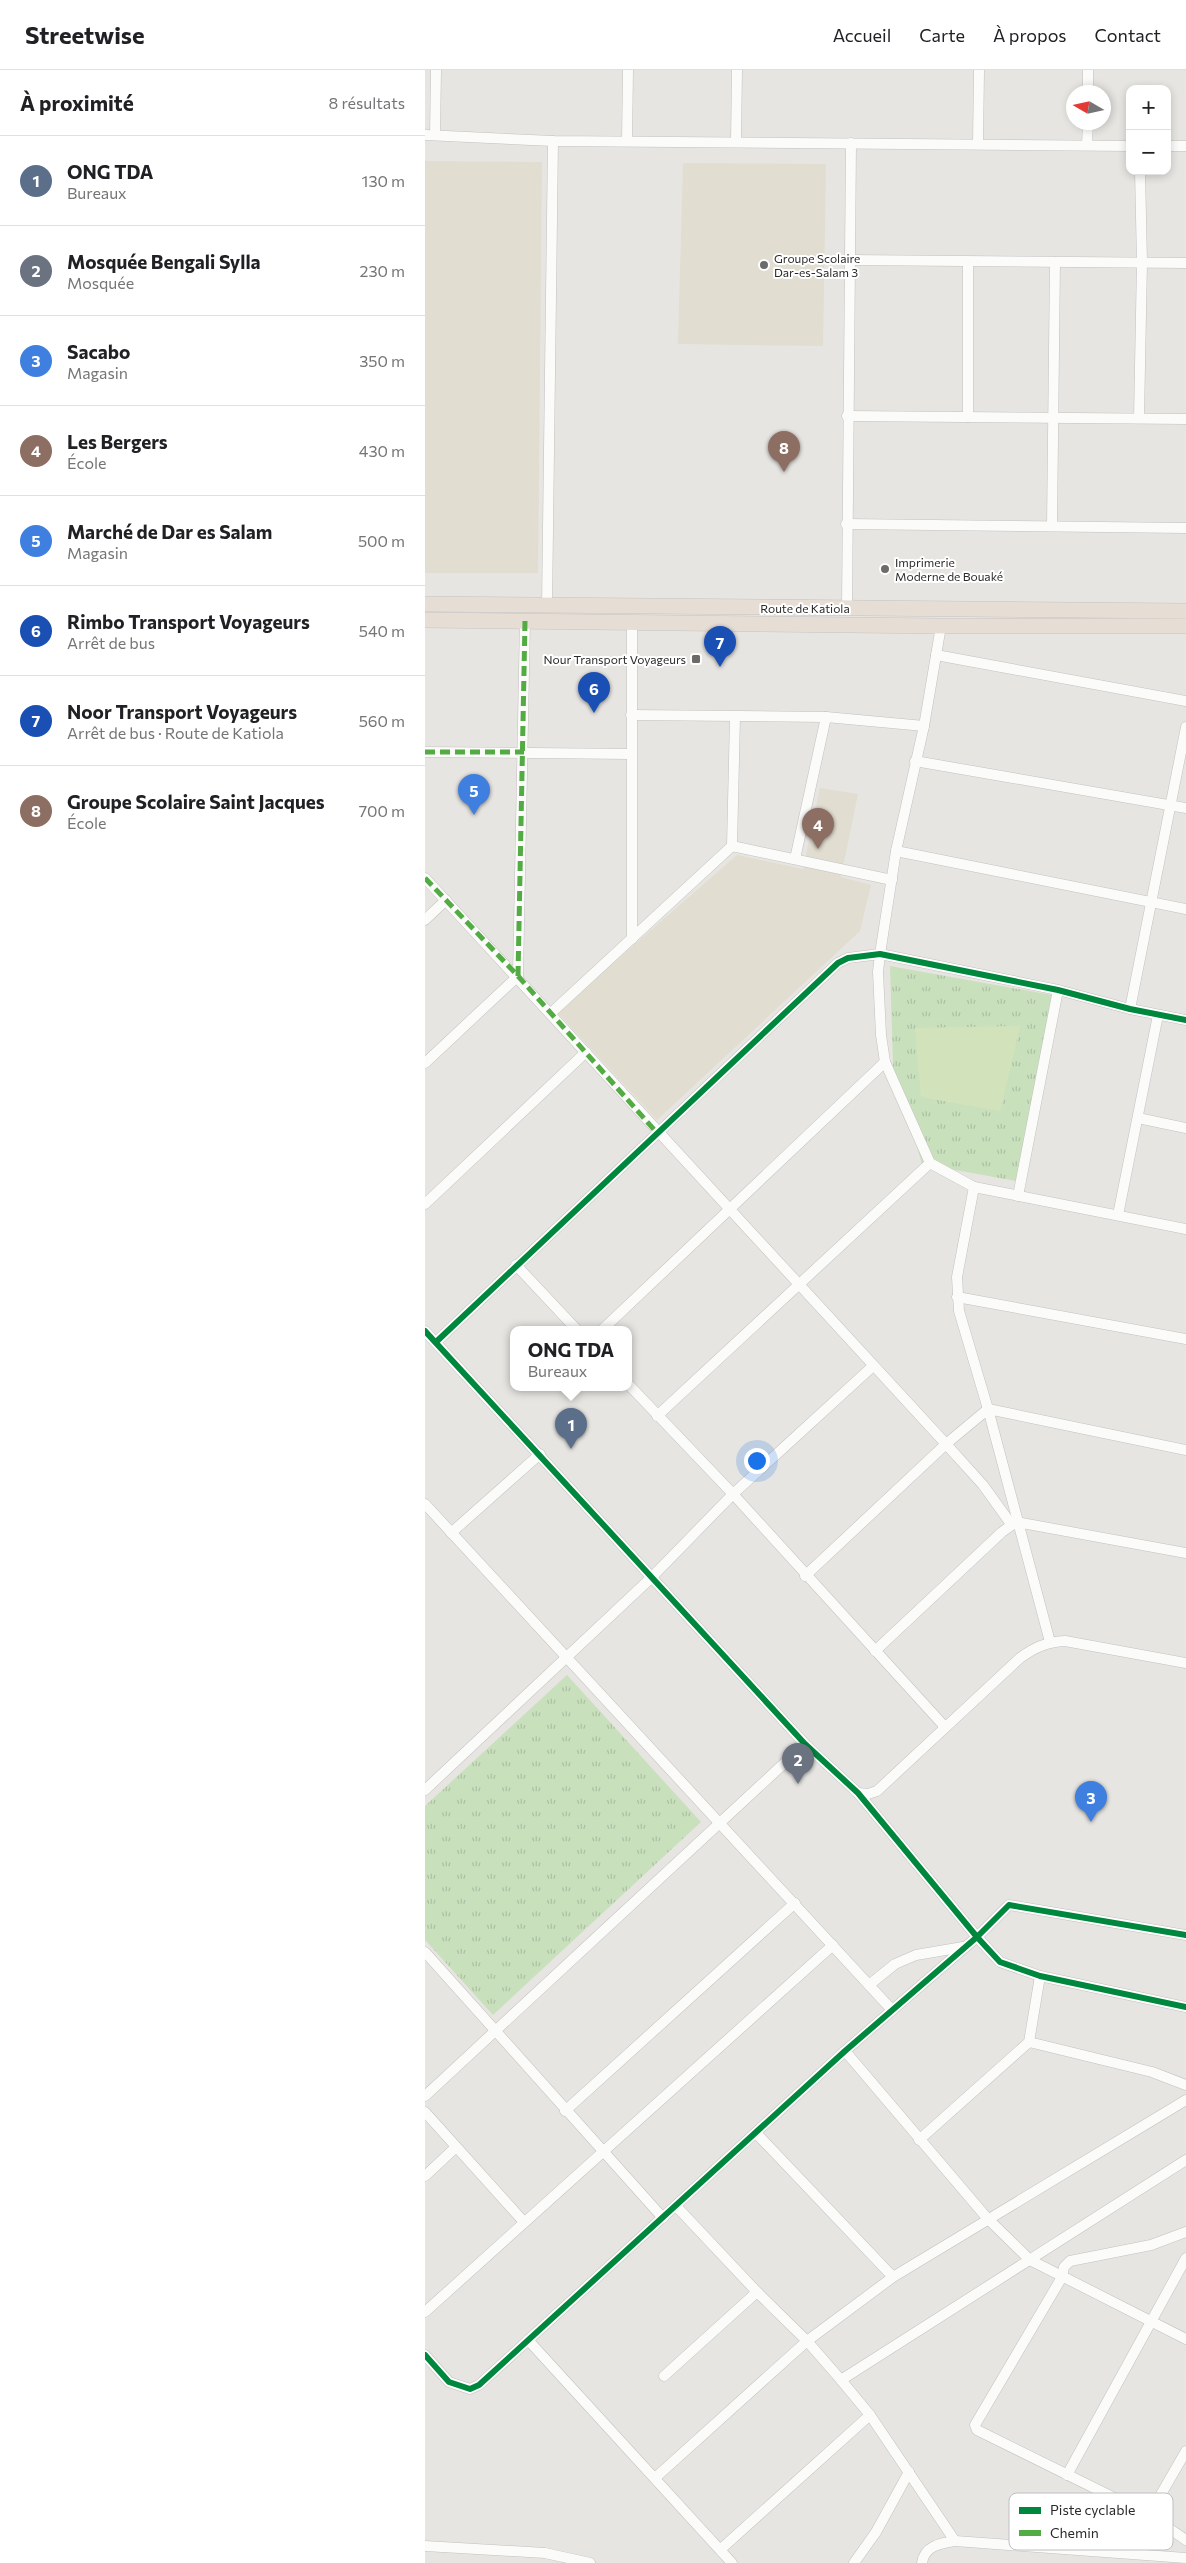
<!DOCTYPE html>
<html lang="fr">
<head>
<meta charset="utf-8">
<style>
  :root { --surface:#fff; --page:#f2f2f2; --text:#202124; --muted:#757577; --line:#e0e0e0; --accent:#6c6b6a }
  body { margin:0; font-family:Commissioner,sans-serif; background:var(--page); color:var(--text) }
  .controls { position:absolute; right:15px; top:15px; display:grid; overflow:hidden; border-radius:10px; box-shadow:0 2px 8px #0003 }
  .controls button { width:45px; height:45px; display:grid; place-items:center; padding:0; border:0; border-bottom:1px solid var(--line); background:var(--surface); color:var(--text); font:25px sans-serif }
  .compass { position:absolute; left:641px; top:15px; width:45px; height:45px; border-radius:50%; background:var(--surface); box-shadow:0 2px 8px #0003; rotate:279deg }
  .you { position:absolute; left:331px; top:1390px; width:18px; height:18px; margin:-12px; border:4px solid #fff; border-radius:50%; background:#1a73e8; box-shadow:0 0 0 8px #1a73e833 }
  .badge { display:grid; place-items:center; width:32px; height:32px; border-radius:50%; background:var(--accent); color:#fff; font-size:16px; font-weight:700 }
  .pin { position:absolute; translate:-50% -41px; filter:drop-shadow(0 1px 2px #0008) }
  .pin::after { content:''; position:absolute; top:26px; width:18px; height:15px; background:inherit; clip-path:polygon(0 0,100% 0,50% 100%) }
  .popup { position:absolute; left:85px; top:1256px; width:122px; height:65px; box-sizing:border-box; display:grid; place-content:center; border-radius:10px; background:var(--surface); filter:drop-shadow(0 1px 4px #0005); font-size:16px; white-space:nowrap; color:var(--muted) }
  .popup b { font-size:19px; color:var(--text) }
  .popup::after { content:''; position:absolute; left:50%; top:100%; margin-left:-10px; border:10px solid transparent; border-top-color:var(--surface) }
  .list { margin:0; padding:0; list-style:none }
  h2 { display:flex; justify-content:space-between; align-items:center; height:65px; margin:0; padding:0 20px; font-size:21px }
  h2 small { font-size:16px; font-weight:400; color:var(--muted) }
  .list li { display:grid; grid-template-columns:32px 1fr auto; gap:15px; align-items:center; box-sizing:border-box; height:90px; padding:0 20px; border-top:1px solid var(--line) }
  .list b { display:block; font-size:19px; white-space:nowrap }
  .list p { margin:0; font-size:16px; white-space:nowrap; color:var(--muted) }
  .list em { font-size:16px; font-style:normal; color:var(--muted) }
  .map { position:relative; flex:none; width:761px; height:2493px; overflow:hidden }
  header { display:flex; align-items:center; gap:30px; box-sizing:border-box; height:70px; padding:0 25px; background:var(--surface); border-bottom:1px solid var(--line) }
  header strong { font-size:24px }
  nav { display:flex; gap:28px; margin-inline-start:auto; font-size:18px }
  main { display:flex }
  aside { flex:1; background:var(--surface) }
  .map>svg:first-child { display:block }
</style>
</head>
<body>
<header>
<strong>Streetwise</strong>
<nav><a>Accueil</a><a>Carte</a><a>À propos</a><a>Contact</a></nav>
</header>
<main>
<aside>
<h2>À proximité<small>8 résultats</small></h2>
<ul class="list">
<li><span class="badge" style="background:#5c6f8a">1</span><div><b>ONG TDA</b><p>Bureaux</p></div><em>130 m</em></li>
<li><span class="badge" style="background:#6b7280">2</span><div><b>Mosquée Bengali Sylla</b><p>Mosquée</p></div><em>230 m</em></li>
<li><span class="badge" style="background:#3f7fe0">3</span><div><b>Sacabo</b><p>Magasin</p></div><em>350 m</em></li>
<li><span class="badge" style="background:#8d6e63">4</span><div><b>Les Bergers</b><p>École</p></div><em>430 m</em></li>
<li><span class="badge" style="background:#3f7fe0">5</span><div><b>Marché de Dar es Salam</b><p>Magasin</p></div><em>500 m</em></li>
<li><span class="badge" style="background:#1a4fb4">6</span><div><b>Rimbo Transport Voyageurs</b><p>Arrêt de bus</p></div><em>540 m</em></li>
<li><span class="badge" style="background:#1a4fb4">7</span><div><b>Noor Transport Voyageurs</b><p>Arrêt de bus · Route de Katiola</p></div><em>560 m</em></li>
<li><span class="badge" style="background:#8d6e63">8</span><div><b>Groupe Scolaire Saint Jacques</b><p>École</p></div><em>700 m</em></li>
</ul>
</aside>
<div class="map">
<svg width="761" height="2493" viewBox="0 0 761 2493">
  <defs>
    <pattern id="grass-tufts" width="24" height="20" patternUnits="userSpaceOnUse" patternTransform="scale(1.25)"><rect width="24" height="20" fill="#c9e0bd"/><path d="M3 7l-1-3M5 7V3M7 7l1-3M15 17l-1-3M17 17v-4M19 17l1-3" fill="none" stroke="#adc0a3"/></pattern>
  </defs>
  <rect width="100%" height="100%" fill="#e7e5e1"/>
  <!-- education -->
  <g fill="#e1ddd0">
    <path d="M0,91L117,92L113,503H0Z"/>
    <path d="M258,93L401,94L398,276L253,274Z"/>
    <path d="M395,718L433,724L416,807L446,815L435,861L232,1050L132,942L312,785L378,799Z"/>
  </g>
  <!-- grass -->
  <g fill="url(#grass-tufts)">
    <path d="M465,896L627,925L591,1111L497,1094L468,996Z"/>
    <path d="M142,1605L276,1752L68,1945L0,1870V1736Z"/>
  </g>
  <!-- pitch -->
  <path fill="#d2e3bc" d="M595,956L575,1041L496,1027L490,958Z"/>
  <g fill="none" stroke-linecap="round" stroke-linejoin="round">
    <!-- minor casing -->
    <g stroke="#c2c1c0" stroke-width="11">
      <g id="minor">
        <path d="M663,22V0"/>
        <path d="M0,65L128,71L705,76"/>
        <path d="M10,65L11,0"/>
        <path d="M202,71L203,0"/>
        <path d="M311,72L312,0"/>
        <path d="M553,74L554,0"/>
        <path d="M662,75L663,52"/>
        <path d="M742,76H761"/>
        <path d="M425,190L761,193"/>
        <path d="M422,346L761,349"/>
        <path d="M543,347V192"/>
        <path d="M714,348L717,192L715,101"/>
        <path d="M421,454L761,458"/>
        <path d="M627,456L630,192"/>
        <path d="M122,536L128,71"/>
        <path d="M422,539L426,73"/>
        <path d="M516,556L499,656L471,781L455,884L453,902L456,965L460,992L505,1093L549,1117L761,1159"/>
        <path d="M511,585L761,631"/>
        <path d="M206,645L401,647L499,656"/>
        <path d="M0,682L206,684"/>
        <path d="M490,691L761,738"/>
        <path d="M307,776L310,647"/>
        <path d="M471,781L761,839"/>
        <path d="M370,789L401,647"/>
        <path d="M0,808C174,996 346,1186 521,1374L558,1415L586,1454"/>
        <path d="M0,850L21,830"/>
        <path d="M207,869V553"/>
        <path d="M705,939L761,657"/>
        <path d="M126,943L307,776L467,810"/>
        <path d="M0,993L93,906L100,551"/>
        <path d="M713,1048L761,1058"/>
        <path d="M549,1117L532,1207L534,1241L563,1339L625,1572"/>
        <path d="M593,1126L633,920"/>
        <path d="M0,1134L161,982"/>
        <path d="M693,1145L733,945"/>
        <path d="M91,1195L152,1260"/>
        <path d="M532,1227L761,1269"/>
        <path d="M177,1260L460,992"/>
        <path d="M0,1261L380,1674L433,1723L552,1867L575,1892L615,1906L761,1937"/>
        <path d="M11,1272L413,893L423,888L455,884L633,920L705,939L761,950"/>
        <path d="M204,1315L308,1424L520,1657"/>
        <path d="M232,1346L505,1093"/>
        <path d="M0,1434L467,1940"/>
        <path d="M26,1463L115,1384"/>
        <path d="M380,1506L521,1374L563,1339L761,1380"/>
        <path d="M450,1581L577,1462L591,1452L761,1483"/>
        <path d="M0,1720L227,1507L308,1424L448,1296"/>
        <path d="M433,1723L443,1724L452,1721L595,1588C610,1577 622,1572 640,1571L761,1593"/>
        <path d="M0,1882L238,2148"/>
        <path d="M444,1915L470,1894L491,1885L538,1877"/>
        <path d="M604,1972L727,2002L761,2015"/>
        <path d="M420,1981L562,2148L605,2190L761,2269"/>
        <path d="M0,2026L380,1674"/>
        <path d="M140,2041L370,1833"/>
        <path d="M0,2042L99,2152"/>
        <path d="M331,2063L468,2207"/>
        <path d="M494,2070L604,1972L615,1906"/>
        <path d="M0,2106L30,2078"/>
        <path d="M251,2136L332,2222L382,2271L416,2310L445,2345L530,2471"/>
        <path d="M761,2162L726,2175L645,2191L639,2197L637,2207L550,2355L552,2360L724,2445L761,2470"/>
        <path d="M0,2242L408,1875"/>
        <path d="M103,2270L307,2493"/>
        <path d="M0,2285L24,2312L45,2319L54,2315L420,1981L552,1867L584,1835L761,1865"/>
        <path d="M239,2306L332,2222"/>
        <path d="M416,2310L761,2090"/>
        <path d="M642,2405L761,2188"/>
        <path d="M230,2408L382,2271L468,2207L761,2030"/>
        <path d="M724,2445L761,2381"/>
        <path d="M0,2476L120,2483L165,2493"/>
        <path d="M296,2479L445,2345"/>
        <path d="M429,2493L451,2462L484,2402"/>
        <path d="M497,2493C499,2476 516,2473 530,2471L761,2488"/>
      </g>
    </g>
    <!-- highway casing -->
    <g stroke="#c4c3c2" stroke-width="16">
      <g id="highway">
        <path d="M0,534L761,541"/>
        <path d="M0,550L516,556H761"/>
      </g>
    </g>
    <!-- minor -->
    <use href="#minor" stroke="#fbfbfa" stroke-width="10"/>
    <!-- highway -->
    <use href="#highway" stroke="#e6ded5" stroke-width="15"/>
    <!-- quiet -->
    <g stroke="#53ab44" stroke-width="5" stroke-dasharray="10 5" stroke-linecap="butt">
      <path d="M0,682H99"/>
      <path d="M0,808L93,906L232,1063"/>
      <path d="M93,906L100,551"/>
    </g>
    <!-- cycleway casing -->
    <g stroke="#fff" stroke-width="9">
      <g id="cycleway">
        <path d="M0,1261L380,1674L433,1723L552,1867L575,1892L615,1906L761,1937"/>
        <path d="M11,1272L413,893L423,888L455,884L633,920L705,939L761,950"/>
        <path d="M0,2285L24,2312L45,2319L54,2315L420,1981L552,1867L584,1835L761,1865"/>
      </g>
    </g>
    <!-- cycleway -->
    <use href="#cycleway" stroke="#00873e" stroke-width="6"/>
  </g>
  <!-- markers -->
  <g fill="#6c6b6a" stroke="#fff" stroke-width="2">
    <circle cx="339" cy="195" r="5"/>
    <circle cx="460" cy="499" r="5"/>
    <rect x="266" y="584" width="10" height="10" rx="2.5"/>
  </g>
  <g text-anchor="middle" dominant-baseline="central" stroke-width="4" stroke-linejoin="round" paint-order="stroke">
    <!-- poi labels -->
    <g font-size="12" fill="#2a2a2a" stroke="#fff" text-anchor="start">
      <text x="349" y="188">Groupe Scolaire<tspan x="349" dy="14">Dar-es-Salam 3</tspan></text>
      <text x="470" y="492">Imprimerie<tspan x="470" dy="14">Moderne de Bouaké</tspan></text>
      <text x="261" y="589" text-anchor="end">Nour Transport Voyageurs</text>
    </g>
    <!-- street labels -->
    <g font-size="12" fill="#2a2a2a" stroke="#fff">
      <text x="380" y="538">Route de Katiola</text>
    </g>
  </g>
  <!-- legend -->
  <rect x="584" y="2423" width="164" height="57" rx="8" fill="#fff" stroke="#bfbfbf" stroke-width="1"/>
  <rect x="594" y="2437" width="22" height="7" fill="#00873e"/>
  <rect x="594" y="2460" width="22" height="6" fill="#53ab44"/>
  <g font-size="14" fill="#2a2a2a">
    <text x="625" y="2445">Piste cyclable</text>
    <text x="625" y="2468">Chemin</text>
  </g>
</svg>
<div class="controls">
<button>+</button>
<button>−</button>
</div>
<svg class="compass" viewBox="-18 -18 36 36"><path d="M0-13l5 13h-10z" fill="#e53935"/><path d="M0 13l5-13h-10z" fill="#757577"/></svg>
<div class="you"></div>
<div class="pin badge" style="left:146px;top:1379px;background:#5c6f8a">1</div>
<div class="popup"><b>ONG TDA</b>Bureaux</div>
<div class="pin badge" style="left:373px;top:1714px;background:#6b7280">2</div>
<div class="pin badge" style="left:666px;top:1752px;background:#3f7fe0">3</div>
<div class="pin badge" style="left:393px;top:779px;background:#8d6e63">4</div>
<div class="pin badge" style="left:49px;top:745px;background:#3f7fe0">5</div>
<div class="pin badge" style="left:169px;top:643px;background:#1a4fb4">6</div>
<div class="pin badge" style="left:295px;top:597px;background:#1a4fb4">7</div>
<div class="pin badge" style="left:359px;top:402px;background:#8d6e63">8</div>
</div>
</main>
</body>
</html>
